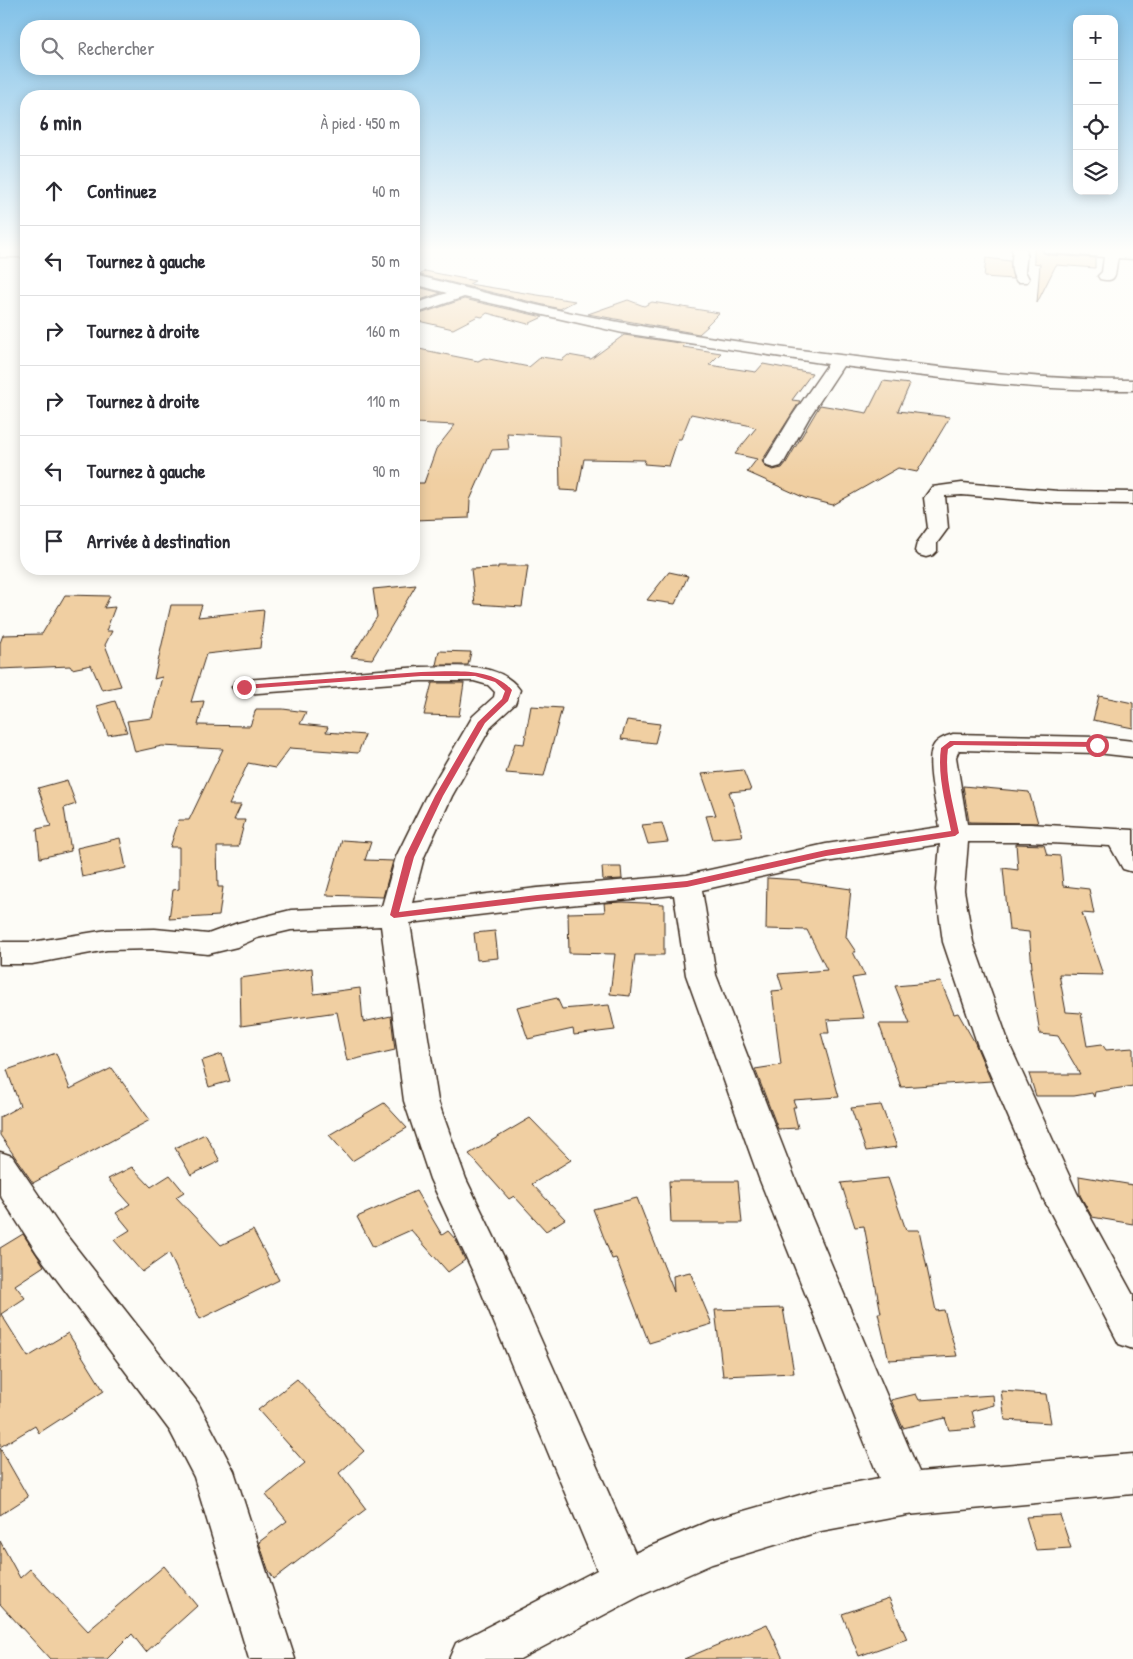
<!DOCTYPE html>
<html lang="fr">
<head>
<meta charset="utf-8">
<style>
  :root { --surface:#fff; --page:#f7f7f7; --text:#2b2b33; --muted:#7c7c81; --line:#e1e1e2 }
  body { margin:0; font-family:"Patrick Hand",sans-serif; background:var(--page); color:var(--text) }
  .controls { position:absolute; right:15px; top:15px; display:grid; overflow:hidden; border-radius:10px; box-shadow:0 2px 12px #0003 }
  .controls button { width:45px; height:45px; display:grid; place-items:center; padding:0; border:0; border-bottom:1px solid var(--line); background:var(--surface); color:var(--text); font:25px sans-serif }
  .stop { position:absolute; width:15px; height:15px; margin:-11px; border:4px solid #d1495b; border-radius:50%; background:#fff }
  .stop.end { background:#d1495b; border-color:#fff; box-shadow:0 1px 5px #0008 }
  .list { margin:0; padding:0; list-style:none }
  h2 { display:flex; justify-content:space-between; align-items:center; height:65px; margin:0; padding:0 20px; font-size:21px }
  h2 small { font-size:16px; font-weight:400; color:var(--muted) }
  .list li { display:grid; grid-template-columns:32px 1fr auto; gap:15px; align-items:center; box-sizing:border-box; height:70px; padding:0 20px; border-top:1px solid var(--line) }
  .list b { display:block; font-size:19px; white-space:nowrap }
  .list em { font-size:16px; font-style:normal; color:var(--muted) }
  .icon { flex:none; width:28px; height:28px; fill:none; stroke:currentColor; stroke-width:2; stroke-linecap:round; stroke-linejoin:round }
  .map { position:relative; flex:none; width:1133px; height:1659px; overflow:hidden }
  .search { position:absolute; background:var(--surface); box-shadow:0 2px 12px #0003; left:20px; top:20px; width:400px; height:55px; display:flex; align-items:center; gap:12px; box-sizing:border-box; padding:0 18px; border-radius:20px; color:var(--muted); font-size:19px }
  .panel { position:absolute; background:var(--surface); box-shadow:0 2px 12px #0003; left:20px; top:90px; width:400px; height:485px; border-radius:20px }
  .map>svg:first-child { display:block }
</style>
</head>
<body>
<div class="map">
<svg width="1133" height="1659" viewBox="0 0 1133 1659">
  <rect width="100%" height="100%" fill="#fdfcf7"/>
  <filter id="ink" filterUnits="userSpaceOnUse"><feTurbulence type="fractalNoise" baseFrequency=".02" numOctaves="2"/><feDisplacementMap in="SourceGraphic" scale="10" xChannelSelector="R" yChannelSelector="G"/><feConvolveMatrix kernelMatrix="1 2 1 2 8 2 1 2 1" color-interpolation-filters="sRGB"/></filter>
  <g filter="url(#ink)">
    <!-- building -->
    <g fill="#f0cfa2" stroke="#3b2a1e">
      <path d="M1034,249H1041L1043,253L1050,255L1095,258V268L1056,265L1037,303L1040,264L1034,263Z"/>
      <path d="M986,258L1010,261L1013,279L984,277Z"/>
      <path d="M425,271L475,281L469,284L575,301L560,309L420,275Z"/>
      <path d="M414,286L441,293L414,302Z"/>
      <path d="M464,299L543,317L528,324L487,313L482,317L478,316L453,329L414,320V316Z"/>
      <path d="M628,300L644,306L652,302L719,313L706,326H708L699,334L588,314Z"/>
      <path d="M624,335L686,344L683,347L721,353L709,365L756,372L763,364L812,373L792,400L800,401L762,461L766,467L773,470L782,468L786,463L820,405L867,413L883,381L910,384L898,411L950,417L917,472L898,468L833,505L805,498L747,472L757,459L735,454L756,428L747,425L691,414L681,439H678L669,466L644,464L645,460L584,459L578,491L560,490L559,436L507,433L509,449L492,450L470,500L469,518L414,520V483H424L436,449L455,425L414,423V348L478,361L484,358L529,367L541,357L562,360L568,355L591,359Z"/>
      <path d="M498,566H528L522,607L475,604L471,569L498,568Z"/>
      <path d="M669,572L688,576L675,604L647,600Z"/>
      <path d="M416,585L372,659L351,657L377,617L373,589Z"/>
      <path d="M65,595L110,596L104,608L115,607L106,631H112L105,645L121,686L102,690L91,665L72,669L70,666L0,669V643L3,635L42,634Z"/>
      <path d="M171,605H202L198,617L264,610L260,648L206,654L191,702L204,701L198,725L250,726L256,709H283L306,712L300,724L328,727L326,732L365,735L358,753L290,748L275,768L248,763L229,805H241L234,820H245L238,847H217L218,887H223L219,916L169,919L173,890L179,889V847H170L179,820H189L223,749L162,746L135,752L127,721L152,718L162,677L154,679Z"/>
      <path d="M439,651L471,652L468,665H436Z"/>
      <path d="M432,683H464L459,716L424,715Z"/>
      <path d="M1099,696L1133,703V728L1093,720Z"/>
      <path d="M115,701L127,732L108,735L97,706Z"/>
      <path d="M531,706L562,708L544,776L506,773L515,743L524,744Z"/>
      <path d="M627,720L660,724L655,743L621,739Z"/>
      <path d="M743,770L751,790L729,792L743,836L713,839L706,816L716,815L702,774Z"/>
      <path d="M67,780L76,804L64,808L71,851L40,858L37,829L51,826L38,788Z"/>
      <path d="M963,786L1029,792L1038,823L969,822Z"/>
      <path d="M662,823L668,842L648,844L642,825Z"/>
      <path d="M120,838L126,868L82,877L77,848Z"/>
      <path d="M342,840L371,842L365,860L393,861L383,897L326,895Z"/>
      <path d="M1016,844L1044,845L1047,855L1060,856L1063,886L1089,889L1094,914L1082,913L1103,975L1059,974L1066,1012L1081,1013L1087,1046L1102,1044L1106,1050L1133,1048V1086L1095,1092L1094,1097L1092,1093L1074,1096H1036L1029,1074H1080L1058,1036L1040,1034L1030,968H1032L1029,932L1009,930L1003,868L1018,870Z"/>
      <path d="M602,867H621L622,879L603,880Z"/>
      <path d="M767,878L801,880V882L851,889L846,937L856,952H853L865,976L852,978L864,1018L827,1020L829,1033H821L839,1097L793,1100L796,1107H793L798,1128L778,1129L755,1069L781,1065L772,991L783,990L778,974L827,970L807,930L766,929Z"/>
      <path d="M623,902L664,904V955H635L630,996L610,994L615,954L569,953L568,913L605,912L604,903Z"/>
      <path d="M495,931L498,958L477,960L474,933Z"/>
      <path d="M312,968L314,994L360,988L363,1022L391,1016L395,1050L347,1061L337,1012L241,1026L240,978Z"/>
      <path d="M941,982L954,1014L958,1013L975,1043L991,1081L901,1087L879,1024H910L895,986Z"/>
      <path d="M557,998L562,1009L609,1005L615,1030L574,1035L573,1029L528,1039L517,1007Z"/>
      <path d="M56,1053L70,1089L112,1068L150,1120L33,1183L0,1135V1117L20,1106L7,1070Z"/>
      <path d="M222,1054L230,1081L209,1087L201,1061Z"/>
      <path d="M384,1103L407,1128L352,1161L329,1135Z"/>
      <path d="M881,1105L897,1147L866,1151L851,1108Z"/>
      <path d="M530,1118L571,1160L532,1184L565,1219L546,1231L514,1196L509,1199L469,1154Z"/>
      <path d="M205,1134L220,1161L191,1175L175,1148Z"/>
      <path d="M132,1167L151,1187L170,1175L184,1192L176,1197L221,1245L253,1230L279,1280L200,1319L169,1253L142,1272L114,1240L130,1230L116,1213L130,1204L108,1179Z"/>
      <path d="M1079,1176L1133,1185V1224L1092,1217L1080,1195Z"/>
      <path d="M888,1178L906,1230H919L936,1311L944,1310L957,1356L889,1360L878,1313H881L864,1226L855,1227L841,1183Z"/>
      <path d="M669,1181H738L742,1223H671Z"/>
      <path d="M416,1191L442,1235L448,1231L456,1240L465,1260L448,1272L411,1230L373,1247L357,1217Z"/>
      <path d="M637,1198L674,1292L673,1276L690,1272L712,1324L649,1343L616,1258L612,1259L593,1209Z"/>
      <path d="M23,1234L44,1266L15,1285L25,1298L1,1314L28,1357L68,1333L104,1391L39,1433L35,1426L0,1447V1248Z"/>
      <path d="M783,1308L794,1373L723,1376L715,1310Z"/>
      <path d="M297,1379L364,1451L339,1473L366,1509L274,1579L268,1569L259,1542L287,1521L266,1495L305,1463L258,1410Z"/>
      <path d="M1001,1391L1046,1394L1051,1423L1005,1420Z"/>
      <path d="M916,1394L919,1400L993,1395L994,1405L972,1411L976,1428L949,1430L945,1418L903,1428L891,1400Z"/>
      <path d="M0,1448L28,1497L0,1515Z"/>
      <path d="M1060,1515L1071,1548L1036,1550L1026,1517Z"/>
      <path d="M0,1541L20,1578L30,1569L88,1631L164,1566L197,1606L146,1652L132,1634L107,1659H50L0,1604Z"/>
      <path d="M889,1598L907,1639L859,1656L842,1614Z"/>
      <path d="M767,1624L783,1659H684Z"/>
    </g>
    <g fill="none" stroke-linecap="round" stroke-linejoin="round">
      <!-- minor casing -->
      <g stroke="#3b2a1e" stroke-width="3">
        <g id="minor">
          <rect x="0" y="249" width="26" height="8"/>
          <path d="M1011,249H1026L1027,251L1025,271L1029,279L1027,282H1017C1010,272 1011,264 1013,252Z"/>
          <path d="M1043,249H1121L1133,251V259L1118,258C1114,270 1120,284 1100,279L1098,276L1102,272L1104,257L1050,253L1045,252Z"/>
          <path d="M414,275C467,288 519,302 572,313C660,331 750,344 840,355C938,367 1034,380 1133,380V390C1035,391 940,378 843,366L810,416L784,462L781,466L774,468L767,466L764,462L792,416L828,364L623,333L464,297L414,314V304L447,293L414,284Z"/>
          <path d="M962,483L1058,491L1133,492V504L1058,503L962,495L945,496L948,528L937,543V551L933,555L926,557L919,555L915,551L917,543L928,528L924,498L932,487Z"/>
          <path d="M421,667C453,667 499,660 520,690L515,704L492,725L452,796L424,857L412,903L537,888L687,875L826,844L940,827C937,809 926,765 932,749C935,740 944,737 953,734L1097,737L1133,741V757L1097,753L959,750L956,757L967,824H1030L1133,830V872L1123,869L1110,846L1030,842H968L964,890L973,942L1010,1046L1077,1193L1133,1295V1349L1119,1344L1043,1198L978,1046L943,942L936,890L940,844L826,862L702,890L716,975L795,1178L919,1472L1133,1454V1494L907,1515L821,1531L712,1564L640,1596L520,1659H449L456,1643L597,1570L473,1272L430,1179L404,1101L381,926L291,930L257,938L237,947L208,954L155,949L107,950L32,964H0V942H32L107,930L155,929L208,934L238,923L291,910L382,906L396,857L426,796L473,716L494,697L495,692L488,685L474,681H421L244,694L235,692L232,687L235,682L244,680ZM674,895L686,975L759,1178L879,1478L821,1489L709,1521L635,1553L511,1272L466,1179L438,1101L410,923L537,908Z"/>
          <path d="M0,1152L12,1156L63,1231L198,1403L234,1471L295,1659H249L194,1477L170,1431L37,1253L0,1195Z"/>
        </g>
      </g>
      <!-- minor -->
      <use href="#minor" fill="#fdfcf7" fill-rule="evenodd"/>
    </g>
  </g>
  <!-- sky -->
  <linearGradient id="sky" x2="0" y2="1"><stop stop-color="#81c1e8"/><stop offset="0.52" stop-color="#fefefb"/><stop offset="1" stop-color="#fefefb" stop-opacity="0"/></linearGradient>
  <rect width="1133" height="481" fill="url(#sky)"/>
  <!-- route -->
  <path fill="#d1495b" d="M421,672C451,672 490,666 512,690L508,701L485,723L443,796L414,857L399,912L537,895L687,881L826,850L951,831C946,805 937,775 941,748L950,741L1097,742L1101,745L1097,747L954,745L948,749C944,776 954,807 959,833L955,836L826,856L687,887L537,901L394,918L390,915L405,857L435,796L478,722L502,699L505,691L495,682L475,676H421L244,689L240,687L244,685Z"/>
</svg>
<div class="controls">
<button>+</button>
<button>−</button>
<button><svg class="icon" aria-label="locate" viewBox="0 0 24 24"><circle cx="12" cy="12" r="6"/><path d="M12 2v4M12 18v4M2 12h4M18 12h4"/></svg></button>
<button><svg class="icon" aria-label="layers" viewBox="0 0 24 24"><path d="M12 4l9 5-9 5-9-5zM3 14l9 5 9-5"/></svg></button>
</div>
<div class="stop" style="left:1097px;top:745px"></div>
<div class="stop end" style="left:244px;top:687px"></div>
<div class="search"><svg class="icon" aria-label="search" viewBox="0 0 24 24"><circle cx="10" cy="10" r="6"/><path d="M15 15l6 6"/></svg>Rechercher</div>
<section class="panel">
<h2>6 min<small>À pied · 450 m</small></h2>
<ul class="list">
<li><svg class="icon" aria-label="ahead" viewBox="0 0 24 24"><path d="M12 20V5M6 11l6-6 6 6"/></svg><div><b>Continuez</b></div><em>40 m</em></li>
<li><svg class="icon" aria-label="left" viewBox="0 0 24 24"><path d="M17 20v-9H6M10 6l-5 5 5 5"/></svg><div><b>Tournez à gauche</b></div><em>50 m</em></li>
<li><svg class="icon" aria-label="right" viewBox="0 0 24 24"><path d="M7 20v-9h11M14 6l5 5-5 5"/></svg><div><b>Tournez à droite</b></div><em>160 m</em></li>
<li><svg class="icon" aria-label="right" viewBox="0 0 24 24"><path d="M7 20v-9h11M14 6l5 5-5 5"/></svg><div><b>Tournez à droite</b></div><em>110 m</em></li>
<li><svg class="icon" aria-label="left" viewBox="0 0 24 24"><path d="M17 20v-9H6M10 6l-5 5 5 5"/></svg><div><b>Tournez à gauche</b></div><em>90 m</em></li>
<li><svg class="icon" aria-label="arrive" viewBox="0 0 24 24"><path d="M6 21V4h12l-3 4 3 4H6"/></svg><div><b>Arrivée à destination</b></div></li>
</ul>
</section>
</div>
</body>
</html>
